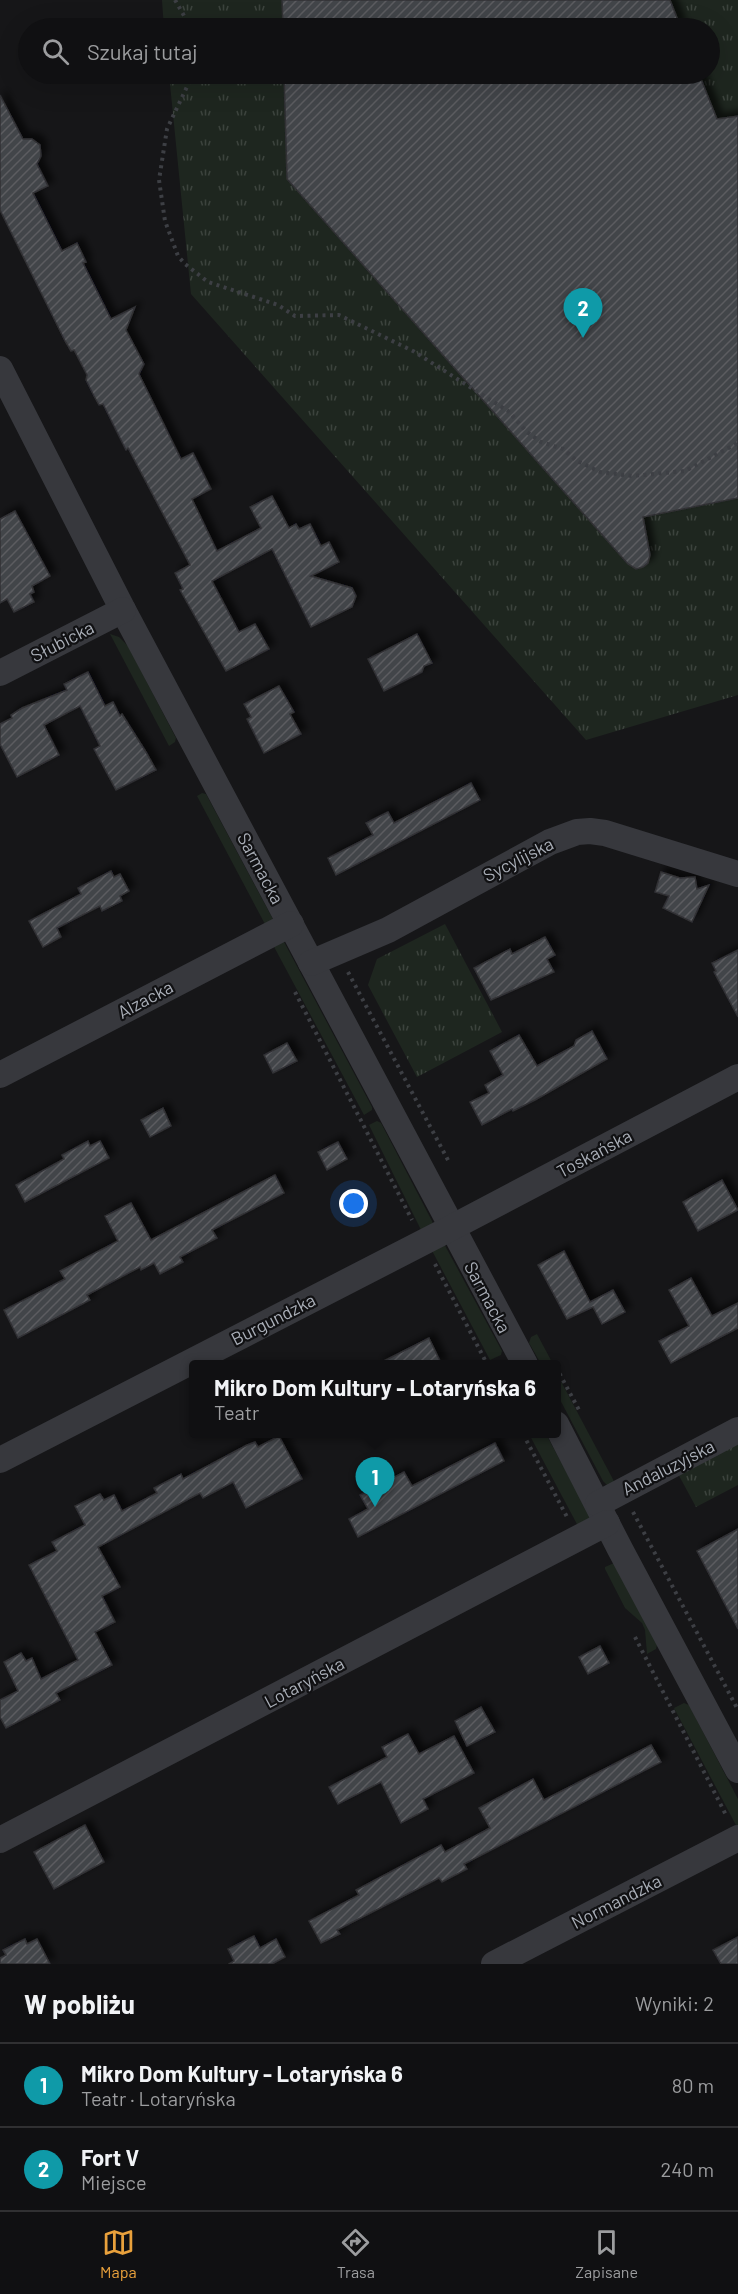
<!DOCTYPE html>
<html lang="pl">
<head>
<meta charset="utf-8">
<style>
  :root { --surface:#101012; --page:#1e1e20; --text:#f1f3f6; --muted:#9c9d9f; --line:#303032; --accent:#e9a13c }
  body { margin:0; font-family:Barlow,sans-serif; background:var(--page); color:var(--text) }
  .you { position:absolute; left:354px; top:1204px; width:21px; height:21px; margin:-15px; border:4px solid #fff; border-radius:50%; background:#1a73e8; box-shadow:0 0 0 9px #1a73e833 }
  .badge { display:grid; place-items:center; width:39px; height:39px; border-radius:50%; background:var(--accent); color:#fff; font-size:20px; font-weight:700 }
  .pin { position:absolute; translate:-50% -50px; filter:drop-shadow(0 2px 3px #0008) }
  .pin::after { content:''; position:absolute; top:32px; width:21px; height:18px; background:inherit; clip-path:polygon(0 0,100% 0,50% 100%) }
  .popup { position:absolute; left:189px; top:1360px; width:372px; height:78px; box-sizing:border-box; display:grid; place-content:center; border-radius:6px; background:var(--surface); filter:drop-shadow(0 2px 4px #0005); font-size:20px; white-space:nowrap; color:var(--muted) }
  .popup b { font-size:22px; color:var(--text) }
  .popup::after { content:''; position:absolute; left:50%; top:100%; margin-left:-12px; border:12px solid transparent; border-top-color:var(--surface) }
  .list { margin:0; padding:0; list-style:none }
  h2 { display:flex; justify-content:space-between; align-items:center; height:78px; margin:0; padding:0 24px; font-size:26px }
  h2 small { font-size:20px; font-weight:400; color:var(--muted) }
  .list li { display:grid; grid-template-columns:39px 1fr auto; gap:18px; align-items:center; box-sizing:border-box; height:84px; padding:0 24px; border-top:2px solid var(--line) }
  .list b { display:block; font-size:22px; white-space:nowrap }
  .list p { margin:0; font-size:20px; white-space:nowrap; color:var(--muted) }
  .list em { font-size:20px; font-style:normal; color:var(--muted) }
  .icon { flex:none; width:33px; height:33px; fill:none; stroke:currentColor; stroke-width:2; stroke-linecap:round; stroke-linejoin:round }
  .map { position:relative; flex:none; width:738px; height:1964px; overflow:hidden }
  .search { position:absolute; background:var(--surface); box-shadow:0 6px 24px #0002; left:18px; right:18px; top:18px; height:66px; display:flex; align-items:center; gap:15px; box-sizing:border-box; padding:0 21px; border-radius:33px; color:var(--muted); font-size:22px }
  .sheet { height:246px; background:var(--surface) }
  nav { display:flex; justify-content:space-around; align-items:center; box-sizing:border-box; height:84px; border-top:2px solid var(--line); background:var(--surface); font-size:16px; color:var(--muted) }
  nav a { display:grid; justify-items:center; gap:3px }
  nav .on { color:var(--accent) }
  .map>svg:first-child { display:block }
</style>
</head>
<body>
<div class="map">
<svg width="738" height="1964" viewBox="0 0 738 1964">
  <defs>
    <pattern id="park-tufts" width="24" height="20" patternUnits="userSpaceOnUse" patternTransform="scale(1.5)"><rect width="24" height="20" fill="#1e261f"/><path d="M3 7l-1-3M5 7V3M7 7l1-3M15 17l-1-3M17 17v-4M19 17l1-3" fill="none" stroke="#3c433d"/></pattern>
    <pattern id="building-hatch" width="6" height="6" patternUnits="userSpaceOnUse" patternTransform="scale(1.5)"><rect width="6" height="6" fill="#434448"/><path d="M-1 1l2-2M0 6l6-6M5 7l2-2" fill="none" stroke="#5b5c60"/></pattern>
    <filter id="shadow"><feDropShadow dx="5.5" dy="-5.5" stdDeviation="3" flood-color="#0009"/></filter>
  </defs>
  <rect width="100%" height="100%" fill="#161618"/>
  <!-- grass -->
  <g fill="#1e261f">
    <path d="M110,634L119,637L128,646L176,738L175,742L169,746Z"/>
    <path d="M202,793L206,794L274,921L267,928L197,796Z"/>
    <path d="M283,940L372,1107V1110L364,1115L272,943Z"/>
    <path d="M377,1121L381,1123L432,1221L433,1224L422,1232L369,1125Z"/>
    <path d="M442,1240L502,1351L501,1355L490,1360L429,1245Z"/>
    <path d="M537,1334L553,1364H541L529,1343L531,1337Z"/>
    <path d="M556,1372L616,1485H607L603,1481L557,1394Z"/>
    <path d="M529,1434H546L591,1518L579,1528Z"/>
    <path d="M614,1563L657,1645L656,1649L647,1654L645,1630L642,1623L625,1608L605,1569V1567Z"/>
    <path d="M684,1703L689,1705L738,1799V1829L674,1708Z"/>
  </g>
  <!-- park -->
  <g fill="url(#park-tufts)">
    <path d="M162,0H738V695L586,740L191,294L169,74H710V28H164Z"/>
    <path d="M445,924L502,1032L417,1077L368,985L377,959Z"/>
    <path d="M738,1438V1485L696,1507L676,1470Z"/>
  </g>
  <!-- building -->
  <g fill="url(#building-hatch)" stroke="#303034" stroke-width="1.5" filter="url(#shadow)">
    <path d="M282,0H670L681,28H283Z"/>
    <path d="M284,74H699L717,119L738,116V498L643,517L650,555L648,563L643,567L636,569L628,564L287,179Z"/>
    <path d="M0,95L23,139H32L40,145L41,156L37,164L48,186L33,193L62,251L77,243L86,262L83,263L111,319L135,307L126,330L144,364L139,374L181,459L193,453L211,489L192,499L217,551L261,528L250,507L272,496L289,528L296,524L299,529L310,524L321,546L329,542L339,562L311,576L352,588L356,596L352,607L311,627L272,549L212,581L239,632L255,624L269,649L226,671L180,590L183,589L175,573L190,565L128,448L126,450L103,404L99,405L94,396L86,380L87,375L74,350L71,351L65,341L0,210Z"/>
    <path d="M15,511L50,576L32,586L34,592L30,594L34,602L14,612L7,599L0,603V519Z"/>
    <path d="M417,634L432,663L424,666L422,672L384,691L368,659Z"/>
    <path d="M88,672L105,706L113,702L120,716L122,714L146,752L156,770L116,790L94,749L100,746L80,706L44,725L59,755L17,777L0,744V724L12,718L11,715L22,708L67,690L64,684Z"/>
    <path d="M279,686L294,712L290,714L301,734L264,753L247,719L251,717L244,704Z"/>
    <path d="M471,783L480,800L336,875L328,858L373,835L366,823L388,812L394,823Z"/>
    <path d="M111,871L114,877L120,874L129,891L120,896L122,901L102,911L100,906L57,928L61,937L43,947L29,921L81,894L78,888Z"/>
    <path d="M661,872L680,878L695,877L697,889L709,885L692,922L663,908L669,896L655,892Z"/>
    <path d="M545,937L555,955L547,959L554,972L491,1000L474,968L510,949L512,954Z"/>
    <path d="M738,950V1017L714,972L716,971L712,963Z"/>
    <path d="M592,1031L607,1059L535,1100L513,1111L512,1109L482,1125L470,1102L489,1093L485,1085L503,1075L490,1051L519,1035L537,1066L574,1046L576,1040Z"/>
    <path d="M287,1043L297,1061L273,1073L264,1055Z"/>
    <path d="M163,1108L171,1126L150,1137L141,1120Z"/>
    <path d="M88,1141L90,1146L100,1141L109,1158L25,1202L16,1185L64,1159L62,1155Z"/>
    <path d="M338,1142L347,1159L327,1170L318,1152Z"/>
    <path d="M275,1175L284,1193L212,1230L217,1238L180,1257L183,1262L160,1274L154,1263L141,1270L140,1267L87,1295L90,1300L18,1338L4,1310L65,1279L60,1271L118,1241L105,1216L131,1203L151,1240Z"/>
    <path d="M722,1180L738,1210L698,1231L683,1202Z"/>
    <path d="M564,1251L590,1302L613,1290L625,1312L602,1324L593,1307L567,1319L538,1265Z"/>
    <path d="M691,1278L712,1316L738,1303V1328L671,1363L659,1341L689,1326L669,1290Z"/>
    <path d="M429,1338L442,1365H376Z"/>
    <path d="M279,1436L302,1479L246,1508L233,1482L203,1498L200,1493L98,1547L120,1587L102,1596L115,1622L95,1632L112,1665L56,1693L60,1700L6,1728L0,1717V1700L18,1691L4,1662L21,1653L26,1661L32,1658L41,1679L78,1660L29,1565L57,1551L52,1542L85,1525L75,1506L100,1494L104,1500L114,1495L122,1511L157,1493L154,1488L181,1474L183,1479L247,1445L255,1442L258,1447Z"/>
    <path d="M495,1443L504,1461L358,1537L349,1519L368,1509L360,1495L404,1472L412,1486Z"/>
    <path d="M738,1529V1629L697,1551Z"/>
    <path d="M600,1646L609,1663L588,1674L579,1657Z"/>
    <path d="M481,1707L495,1732L467,1746L455,1721Z"/>
    <path d="M408,1734L419,1754L454,1736L474,1773L423,1799L428,1809L401,1823L381,1782L338,1804L329,1787L387,1757L382,1747Z"/>
    <path d="M651,1745L661,1762L464,1864L467,1869L442,1882L439,1878L337,1930L340,1934L321,1943L309,1921L359,1895L356,1890L441,1845L445,1852L490,1828L479,1808L533,1779L544,1800Z"/>
    <path d="M85,1825L104,1862L54,1889L34,1852Z"/>
    <path d="M254,1936L260,1948L276,1939L285,1957L272,1964H229L234,1961L228,1949Z"/>
    <path d="M738,1937V1964H721L713,1950Z"/>
    <path d="M25,1939L27,1944L37,1939L50,1964H0V1958L6,1955L3,1950Z"/>
  </g>
  <g fill="none" stroke-linecap="round" stroke-linejoin="round">
    <!-- path -->
    <g stroke="#3d3f44" stroke-width="4" stroke-dasharray="3 4.5" stroke-linecap="butt">
      <path d="M175,0L191,28"/>
      <path d="M193,74L167,129L159,180L165,221L178,256L185,264L208,282L278,305L295,316L339,315L413,351L508,411L527,432L541,442L563,449L577,461L600,472L632,476L685,471L738,443"/>
      <path d="M348,972L449,1162"/>
      <path d="M295,992L412,1220"/>
      <path d="M435,1264L487,1364"/>
      <path d="M556,1367L579,1410"/>
      <path d="M523,1434L567,1517"/>
      <path d="M633,1512L738,1710"/>
      <path d="M635,1637L727,1817"/>
    </g>
    <!-- minor -->
    <g stroke="#37383d" stroke-width="26">
      <path d="M0,369L123,610L525,1364"/>
      <path d="M0,673L123,610"/>
      <path d="M311,963L388,930L550,842L577,832L590,831L605,833L738,874"/>
      <path d="M0,1075L291,924"/>
      <path d="M556,1424L620,1549L738,1770"/>
      <path d="M0,1460L451,1228L738,1077"/>
      <path d="M598,1504L738,1430"/>
      <path d="M0,1840L607,1523"/>
      <path d="M494,1964L738,1838"/>
    </g>
  </g>
  <g text-anchor="middle" dominant-baseline="central" stroke-width="4.5" stroke-linejoin="round" paint-order="stroke">
    <!-- street labels -->
    <g font-size="18" fill="#a9aeb7" stroke="#111113">
      <text transform="translate(62 641) rotate(-27)">Słubicka</text>
      <text transform="translate(518 859) rotate(-27)">Sycylijska</text>
      <text transform="translate(261 868) rotate(62)">Sarmacka</text>
      <text transform="translate(145 999) rotate(-28)">Alzacka</text>
      <text transform="translate(594 1153) rotate(-28)">Toskańska</text>
      <text transform="translate(488 1297) rotate(62)">Sarmacka</text>
      <text transform="translate(273 1319) rotate(-27)">Burgundzka</text>
      <text transform="translate(668 1467) rotate(-27)">Andaluzyjska</text>
      <text transform="translate(304 1682) rotate(-28)">Lotaryńska</text>
      <text transform="translate(616 1901) rotate(-27)">Normandzka</text>
    </g>
  </g>
</svg>
<div class="you"></div>
<div class="pin badge" style="left:375px;top:1507px;background:#0f9aa8">1</div>
<div class="popup"><b>Mikro Dom Kultury - Lotaryńska 6</b>Teatr</div>
<div class="pin badge" style="left:583px;top:338px;background:#0f9aa8">2</div>
<div class="search"><svg class="icon" aria-label="search" viewBox="0 0 24 24"><circle cx="10" cy="10" r="6"/><path d="M15 15l6 6"/></svg>Szukaj tutaj</div>
</div>
<section class="sheet">
<h2>W pobliżu<small>Wyniki: 2</small></h2>
<ul class="list">
<li><span class="badge" style="background:#0f9aa8">1</span><div><b>Mikro Dom Kultury - Lotaryńska 6</b><p>Teatr · Lotaryńska</p></div><em>80 m</em></li>
<li><span class="badge" style="background:#0f9aa8">2</span><div><b>Fort V</b><p>Miejsce</p></div><em>240 m</em></li>
</ul>
</section>
<nav>
<a class="on"><svg class="icon" aria-label="map" viewBox="0 0 24 24"><path d="M3 6l6-2 6 2 6-2v14l-6 2-6-2-6 2zM9 4v14M15 6v14"/></svg>Mapa</a>
<a><svg class="icon" aria-label="directions" viewBox="0 0 24 24"><path d="M12 3l9 9-9 9-9-9zM9 14v-3h6M13 9l2 2-2 2"/></svg>Trasa</a>
<a><svg class="icon" aria-label="saved" viewBox="0 0 24 24"><path d="M7 4h10v16l-5-4-5 4z"/></svg>Zapisane</a>
</nav>
</body>
</html>
